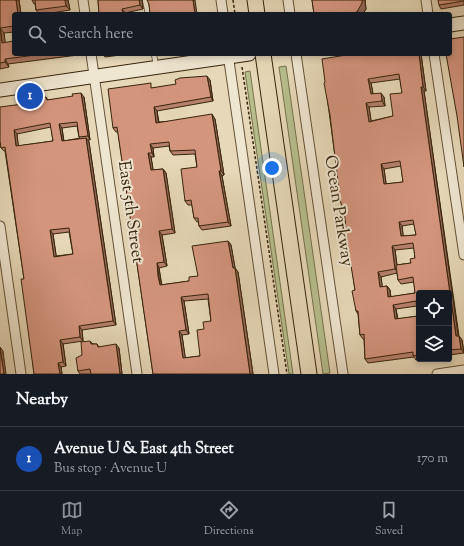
<!DOCTYPE html>
<html lang="en">
<head>
<meta charset="utf-8">
<style>
  :root { --surface:#171b24; --page:#20242c; --text:#f1f3f6; --muted:#9ea1a6; --line:#363941; --accent:#8c9099 }
  body { margin:0; font-family:"Sorts Mill Goudy",serif; background:var(--page); color:var(--text) }
  .controls { position:absolute; right:12px; bottom:12px; display:grid; overflow:hidden; border-radius:4px; box-shadow:0 2px 6px #0003 }
  .controls button { width:36px; height:36px; display:grid; place-items:center; padding:0; border:0; border-bottom:1px solid var(--line); background:var(--surface); color:var(--text); font:20px sans-serif }
  .you { position:absolute; left:272px; top:168px; width:14px; height:14px; margin:-10px; border:3px solid #fff; border-radius:50%; background:#1a73e8; box-shadow:0 0 0 6px #1a73e833 }
  .badge { display:grid; place-items:center; width:26px; height:26px; border-radius:50%; background:var(--accent); color:#fff; font-size:13px; font-weight:700 }
  .pin { position:absolute; translate:-50% -50%; border:2px solid #fff; box-shadow:0 1px 4px #0006 }
  .list { margin:0; padding:0; list-style:none }
  h2 { display:flex; justify-content:space-between; align-items:center; height:52px; margin:0; padding:0 16px; font-size:17px }
  h2 small { font-size:13px; font-weight:400; color:var(--muted) }
  .list li { display:grid; grid-template-columns:26px 1fr auto; gap:12px; align-items:center; box-sizing:border-box; height:64px; padding:0 16px; border-top:1px solid var(--line) }
  .list b { display:block; font-size:15px; white-space:nowrap }
  .list p { margin:0; font-size:13px; white-space:nowrap; color:var(--muted) }
  .list em { font-size:13px; font-style:normal; color:var(--muted) }
  .icon { flex:none; width:22px; height:22px; fill:none; stroke:currentColor; stroke-width:2; stroke-linecap:round; stroke-linejoin:round }
  .map { position:relative; flex:none; width:464px; height:374px; overflow:hidden }
  .search { position:absolute; background:var(--surface); box-shadow:0 2px 6px #0003; left:12px; right:12px; top:12px; height:44px; display:flex; align-items:center; gap:10px; box-sizing:border-box; padding:0 14px; border-radius:4px; color:var(--muted); font-size:15px }
  .sheet { height:116px; background:var(--surface) }
  nav { display:flex; justify-content:space-around; align-items:center; box-sizing:border-box; height:56px; border-top:1px solid var(--line); background:var(--surface); font-size:11px; color:var(--muted) }
  nav a { display:grid; justify-items:center; gap:2px }
  nav .on { color:var(--accent) }
  .map>svg:first-child { display:block }
</style>
</head>
<body>
<div class="map">
<svg width="464" height="374" viewBox="0 0 464 374">
  <rect width="100%" height="100%" fill="#e6d8b8"/>
  <filter id="stains"><feTurbulence type="fractalNoise" baseFrequency=".005" numOctaves="4"/><feColorMatrix values="0 0 0 0 .2 0 0 0 0 .09 0 0 0 0 .02 0 0 0 .5 -.17"/></filter>
  <radialGradient id="worn" r=".72"><stop offset=".6" stop-color="#630" stop-opacity="0"/><stop offset="1" stop-color="#630" stop-opacity=".3"/></radialGradient>
  <!-- green -->
  <g fill="#b6be8e" stroke="#76714c">
    <path d="M286,66L330,373L323,374L279,67Z"/>
    <path d="M250,71L293,374H289L245,72Z"/>
  </g>
  <g fill="none" stroke-linecap="round" stroke-linejoin="round">
    <!-- service casing -->
    <g stroke="#635136" stroke-width="6">
      <g id="service">
        <path d="M145,0L148,14"/>
        <path d="M154,54L156,66"/>
      </g>
    </g>
    <!-- minor casing -->
    <g stroke="#635136" stroke-width="11">
      <g id="minor">
        <path d="M83,0L85,14"/>
        <path d="M221,0L223,14"/>
        <path d="M288,0L290,14"/>
        <path d="M426,0L428,14"/>
        <path d="M91,54L137,374"/>
        <path d="M228,54L274,374"/>
        <path d="M296,54L343,374"/>
        <path d="M434,54L464,255"/>
        <path d="M0,226L21,374"/>
        <path d="M437,374L464,370"/>
      </g>
    </g>
    <!-- secondary casing -->
    <g stroke="#37240b" stroke-width="15">
      <g id="secondary">
        <path d="M450,25L464,23"/>
        <path d="M0,90L249,54"/>
      </g>
    </g>
    <!-- primary casing -->
    <g stroke="#37240b" stroke-width="17">
      <g id="primary">
        <path d="M255,0L257,14"/>
        <path d="M263,54L309,374"/>
      </g>
    </g>
    <!-- path -->
    <g stroke="#37240b" stroke-width="1.5" stroke-dasharray="3 2" stroke-linecap="butt">
      <path d="M233,0L235,14"/>
      <path d="M242,67L287,374"/>
    </g>
    <!-- service -->
    <use href="#service" stroke="#efe6d1" stroke-width="4.5"/>
    <!-- minor -->
    <use href="#minor" stroke="#efe6d1" stroke-width="9"/>
    <!-- secondary -->
    <use href="#secondary" stroke="#efe6d1" stroke-width="13"/>
    <!-- primary -->
    <use href="#primary" stroke="#e6d8b8" stroke-width="15"/>
  </g>
  <!-- wall -->
  <g fill="#b6806d" stroke="#37240b" fill-rule="evenodd">
    <path d="M0,0H19L21,14H14V32L4,33L5,43L14,54H78V55L8,64L9,67L0,69Z"/>
    <path d="M32,0H68L70,10L45,14H39L36,10L35,4H34Z"/>
    <path d="M98,0H142L143,9L125,13L99,14Z"/>
    <path d="M312,0H365L366,9L363,14H314Z"/>
    <path d="M464,0V5L441,9L439,5Z"/>
    <path d="M103,54H128L105,57Z"/>
    <path d="M421,54L426,91H424L459,336L462,340L464,353L449,355V293H419V359H422L416,360L414,357L368,363L365,359L364,339H363L360,335L358,314L356,311L355,290L344,211L342,208L325,82ZM400,79L402,93L393,116L371,121L369,107L385,106L384,97L373,94L371,83ZM401,166L403,182L386,184L384,169ZM414,224L416,235L403,236L402,226ZM414,248L415,258L411,263L397,265L395,250ZM397,273L398,280L401,284L414,282L415,293L391,297L390,290L387,286L382,287L381,277ZM417,306L418,316L398,319L396,309Z"/>
    <path d="M210,80L213,101L157,111L159,122L215,119L224,175L222,176L231,226L202,230L199,226V222H197L194,218L192,205H188L185,201L197,167L195,154L173,155L170,151L169,146L153,148L154,157H151L153,170L163,169L166,173L175,233L162,235L167,266L159,268L161,280L162,285L189,281L198,276L228,241L231,245L235,268L238,272L253,374H153L118,132H116L113,128L154,87V88ZM208,299L211,321L204,329L200,356L185,358L182,335L189,334L184,301Z"/>
    <path d="M46,97L48,100L84,97L90,140H88L89,142L116,325L82,330L83,341L63,344L66,366L61,367L62,374H34L24,279L5,151H4L1,148L0,141L38,102ZM77,126L79,137L80,138L64,141L62,128ZM51,127L53,141L18,146L17,134ZM69,232L73,254L56,256L53,234Z"/>
    <path d="M90,341L93,344H97L99,347L119,348L122,374H80L78,371L82,355Z"/>
  </g>
  <!-- shaded-wall -->
  <g fill="#946859" stroke="#37240b">
    <path d="M16,0H19L21,14H18Z"/>
    <path d="M65,0H68L70,10L66,6Z"/>
    <path d="M139,0H142L143,9L140,5Z"/>
    <path d="M193,0H195L197,14H195Z"/>
    <path d="M362,0H365L366,9L363,14H358L357,12Z"/>
    <path d="M122,9L125,13V14H123Z"/>
    <path d="M0,28L4,33L6,48L2,43Z"/>
    <path d="M419,54H421L426,91L423,87Z"/>
    <path d="M5,59L8,64L9,67L5,62Z"/>
    <path d="M207,76L210,80L213,101L211,97Z"/>
    <path d="M368,79L371,83L374,99L371,94Z"/>
    <path d="M421,87L424,91L459,341L456,336Z"/>
    <path d="M81,93L84,97L90,140L88,136Z"/>
    <path d="M381,93L384,97L385,106L382,101Z"/>
    <path d="M366,103L369,107L372,126L369,122Z"/>
    <path d="M154,107L157,111L159,127L156,123Z"/>
    <path d="M212,114L215,119L224,175L221,171Z"/>
    <path d="M59,124L62,128L64,145L62,141Z"/>
    <path d="M14,130L17,134L19,150L16,146Z"/>
    <path d="M86,138L89,142L116,325L113,321Z"/>
    <path d="M150,144L153,148L154,157L152,153Z"/>
    <path d="M148,153L151,157L154,175L151,170Z"/>
    <path d="M381,164L384,169L387,189L384,184Z"/>
    <path d="M163,169L166,173L175,233L172,229Z"/>
    <path d="M219,171L222,176L231,226L228,222Z"/>
    <path d="M399,222L402,226L404,241L401,236Z"/>
    <path d="M50,230L53,234L57,261L54,257Z"/>
    <path d="M159,231L162,235L167,266L164,262Z"/>
    <path d="M228,241L231,245L236,273L233,268Z"/>
    <path d="M392,246L395,250L398,273L395,269Z"/>
    <path d="M157,263L159,268L162,289L160,285Z"/>
    <path d="M235,268L238,272L253,374H250Z"/>
    <path d="M378,272L381,277L383,291L380,287Z"/>
    <path d="M387,286L390,290L391,301L388,297Z"/>
    <path d="M181,297L184,301L189,334L186,330Z"/>
    <path d="M393,305L396,309L398,324L395,319Z"/>
    <path d="M79,326L82,330L83,341L80,337Z"/>
    <path d="M179,331L182,335L186,362L183,358Z"/>
    <path d="M459,336L462,340L464,353L461,349Z"/>
    <path d="M60,340L63,344L66,366L63,362Z"/>
    <path d="M116,344L119,348L122,374H120Z"/>
    <path d="M0,347L3,351L6,374H4Z"/>
    <path d="M58,363L61,367L62,374H60Z"/>
  </g>
  <!-- building -->
  <g fill="#d4957f" stroke="#37240b" fill-rule="evenodd">
    <path d="M0,0H16L18,14H14V26L0,28L2,43L14,41V54H43L5,59V62L0,63Z"/>
    <path d="M35,0H65L66,6L36,10Z"/>
    <path d="M98,0H139L140,5L122,9L123,14H98H99Z"/>
    <path d="M147,0H193L195,14H150L149,4Z"/>
    <path d="M312,0H362V3L357,12L347,14H314Z"/>
    <path d="M438,0H464V1L439,5Z"/>
    <path d="M71,13V14H61Z"/>
    <path d="M464,37V167L457,116L446,54H450V39Z"/>
    <path d="M352,54H419L423,87H421L456,336H459L461,349L449,350V293H419V355L413,356V352L365,359L364,334L360,335L358,311H356L352,291L355,290L347,241L344,208H342L340,199L330,115L324,83L325,82L322,59ZM399,74L402,93L390,94L393,116L369,122L366,103L382,101L381,93L371,94L368,79ZM400,161L403,182L384,184L381,164ZM413,220L416,235L401,236L399,222ZM413,243L415,258L410,259L411,263L396,265L398,280L413,277L415,293L388,297L387,286L380,287L378,272L395,269L392,246ZM416,301L418,316L395,319L393,305Z"/>
    <path d="M207,76L211,97L154,107L156,123L212,114L221,171H219L228,222L199,226L198,218H194L191,200L185,201L181,169L197,167L195,150L170,151L169,142L150,144L152,153H148L151,170L163,169L172,229L159,231L164,262L157,263L158,276L160,285L189,281V277L198,276L192,246L228,241L233,268H235L250,374H153L117,127L113,128L108,89L151,83V88L176,84L175,80L180,78ZM208,294L211,321L203,322L204,329L197,330L200,356L183,358L179,331L186,330L181,297Z"/>
    <path d="M81,93L88,136L79,137L77,122L59,124L62,141L86,138L113,321L79,326L80,337L60,340L63,362L58,363L60,374H34L21,279H24L5,147L1,148L0,141V107L38,102V99L46,97L47,100L73,96L72,94ZM50,123L53,141L16,146L14,130ZM69,228L73,254L54,257L50,230Z"/>
    <path d="M90,341L91,344H97L98,347L116,344L120,374H91L90,369L78,371L76,358L82,355L81,342Z"/>
    <path d="M0,349L4,374H0Z"/>
  </g>
  <g text-anchor="middle" dominant-baseline="central" stroke-width="4" stroke-linejoin="round" paint-order="stroke">
    <!-- street labels -->
    <g font-size="17" fill="#37240b" stroke="#efe6d1">
      <text transform="translate(338 211) rotate(81)">Ocean Parkway</text>
      <text transform="translate(130 212) rotate(82)">East 5th Street</text>
    </g>
  </g>
  <rect width="100%" height="100%" filter="url(#stains)"/>
  <rect width="100%" height="100%" fill="url(#worn)"/>
</svg>
<div class="controls">
<button><svg class="icon" aria-label="locate" viewBox="0 0 24 24"><circle cx="12" cy="12" r="6"/><path d="M12 2v4M12 18v4M2 12h4M18 12h4"/></svg></button>
<button><svg class="icon" aria-label="layers" viewBox="0 0 24 24"><path d="M12 4l9 5-9 5-9-5zM3 14l9 5 9-5"/></svg></button>
</div>
<div class="you"></div>
<div class="pin badge" style="left:30px;top:96px;background:#1a4fb4">1</div>
<div class="search"><svg class="icon" aria-label="search" viewBox="0 0 24 24"><circle cx="10" cy="10" r="6"/><path d="M15 15l6 6"/></svg>Search here</div>
</div>
<section class="sheet">
<h2>Nearby<small></small></h2>
<ul class="list">
<li><span class="badge" style="background:#1a4fb4">1</span><div><b>Avenue U &amp; East 4th Street</b><p>Bus stop · Avenue U</p></div><em>170 m</em></li>
</ul>
</section>
<nav>
<a class="on"><svg class="icon" aria-label="map" viewBox="0 0 24 24"><path d="M3 6l6-2 6 2 6-2v14l-6 2-6-2-6 2zM9 4v14M15 6v14"/></svg>Map</a>
<a><svg class="icon" aria-label="directions" viewBox="0 0 24 24"><path d="M12 3l9 9-9 9-9-9zM9 14v-3h6M13 9l2 2-2 2"/></svg>Directions</a>
<a><svg class="icon" aria-label="saved" viewBox="0 0 24 24"><path d="M7 4h10v16l-5-4-5 4z"/></svg>Saved</a>
</nav>
</body>
</html>
